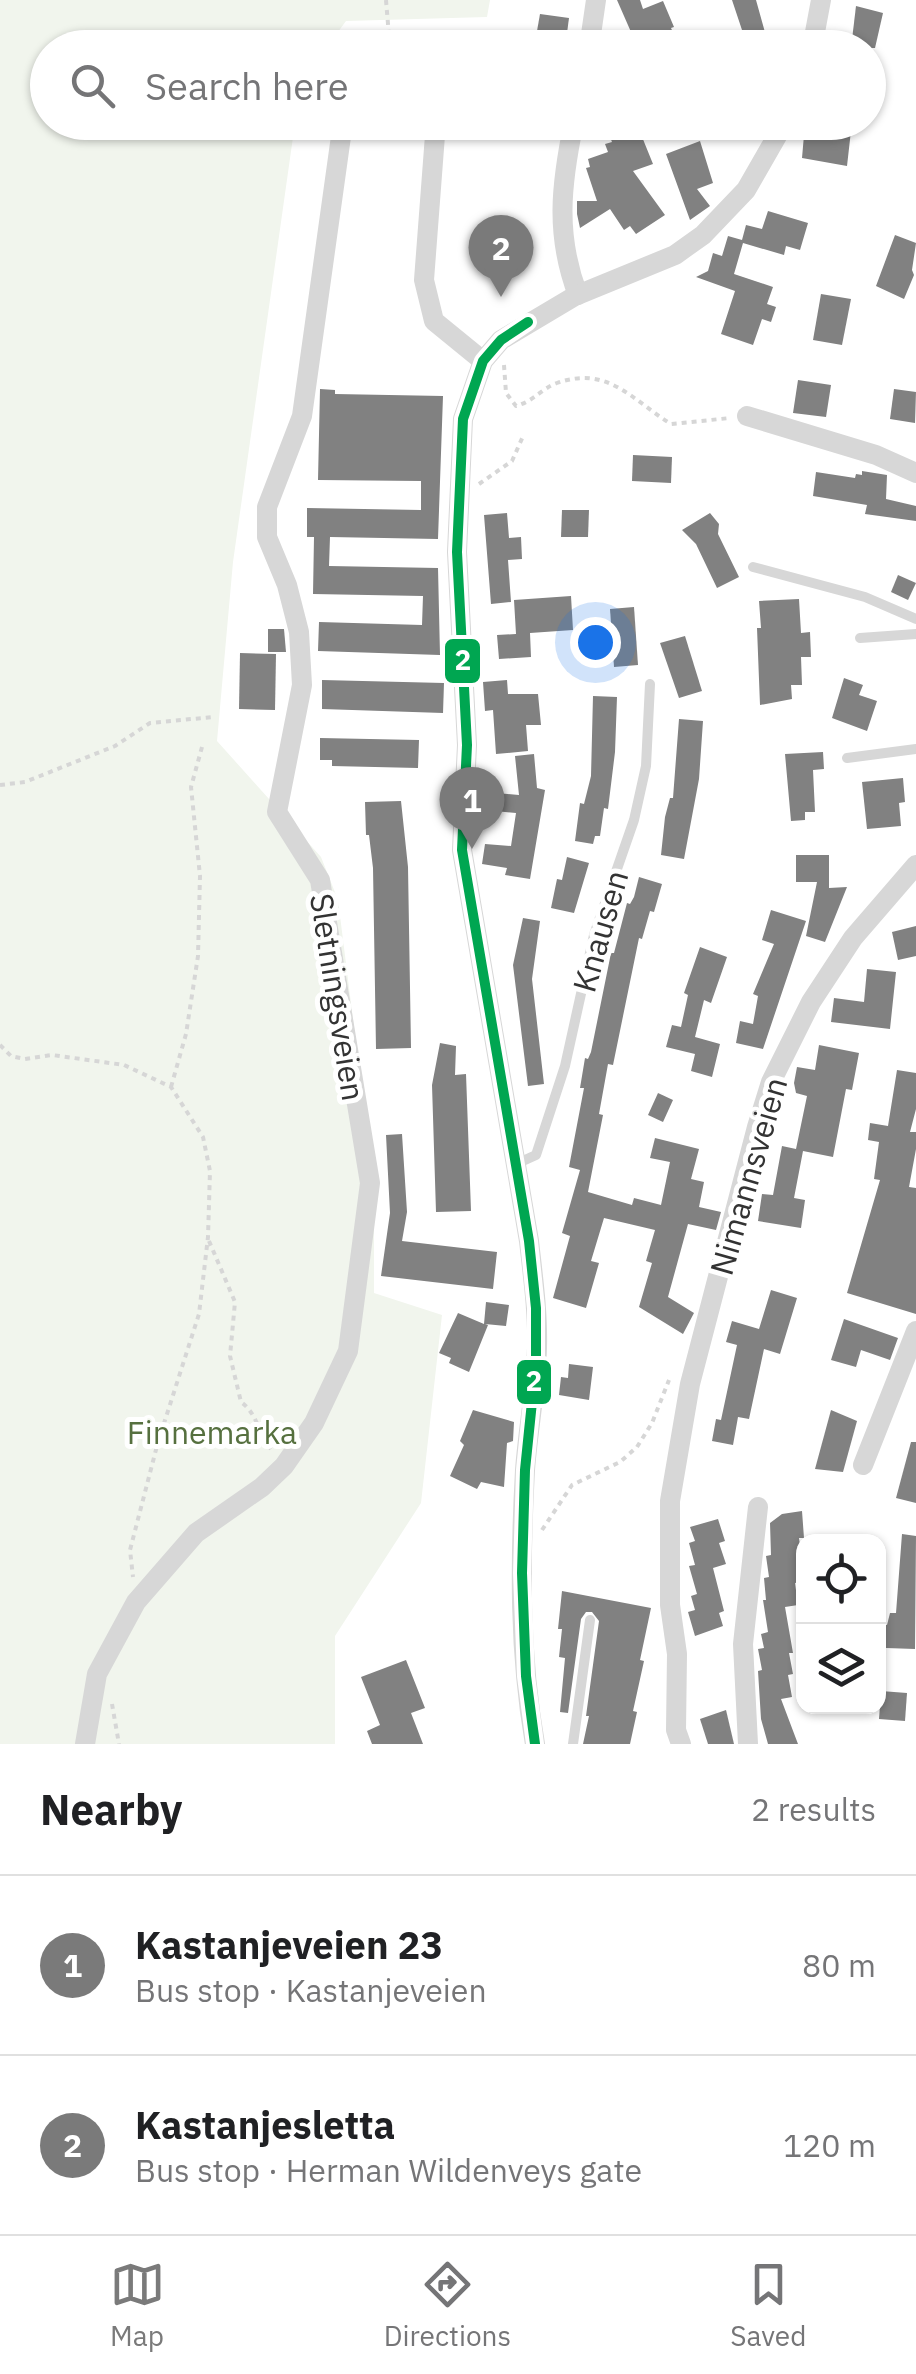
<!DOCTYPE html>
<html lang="en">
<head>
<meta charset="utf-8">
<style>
  :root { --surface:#fff; --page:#f2f2f2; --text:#202124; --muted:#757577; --line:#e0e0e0; --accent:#7a7a7a }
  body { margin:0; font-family:"IBM Plex Sans",sans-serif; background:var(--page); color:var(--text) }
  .controls { position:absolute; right:30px; bottom:30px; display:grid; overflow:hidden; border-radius:20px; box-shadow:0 2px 8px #0004 }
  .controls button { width:90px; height:90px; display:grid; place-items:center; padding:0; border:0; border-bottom:2px solid var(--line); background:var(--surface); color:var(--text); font:50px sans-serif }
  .you { position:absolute; left:595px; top:642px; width:35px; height:35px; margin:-25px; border:8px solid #fff; border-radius:50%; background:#1a73e8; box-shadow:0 0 0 15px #1a73e833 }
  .badge { display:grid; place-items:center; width:65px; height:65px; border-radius:50%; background:var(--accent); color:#fff; font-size:32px; font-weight:700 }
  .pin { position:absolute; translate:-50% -82px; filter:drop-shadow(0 2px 5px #0008) }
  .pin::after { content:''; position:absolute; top:52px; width:35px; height:30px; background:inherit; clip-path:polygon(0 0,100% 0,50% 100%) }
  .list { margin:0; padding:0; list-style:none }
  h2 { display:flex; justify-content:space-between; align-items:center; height:130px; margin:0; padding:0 40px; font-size:42px }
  h2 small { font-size:32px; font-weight:400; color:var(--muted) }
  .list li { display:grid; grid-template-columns:65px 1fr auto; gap:30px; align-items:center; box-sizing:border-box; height:180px; padding:0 40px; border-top:2px solid var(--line) }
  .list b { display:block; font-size:38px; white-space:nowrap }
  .list p { margin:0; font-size:32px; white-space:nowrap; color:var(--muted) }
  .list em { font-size:32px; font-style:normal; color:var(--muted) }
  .icon { flex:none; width:55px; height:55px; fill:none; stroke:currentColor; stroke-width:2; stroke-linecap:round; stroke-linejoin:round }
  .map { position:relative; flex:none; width:916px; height:1744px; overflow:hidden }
  .search { position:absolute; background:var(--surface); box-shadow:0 2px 8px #0004; left:30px; right:30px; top:30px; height:110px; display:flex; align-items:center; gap:25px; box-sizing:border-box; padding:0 35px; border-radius:55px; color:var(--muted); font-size:38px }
  .sheet { height:490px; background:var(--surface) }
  nav { display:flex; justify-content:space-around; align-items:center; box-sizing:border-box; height:140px; border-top:2px solid var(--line); background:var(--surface); font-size:28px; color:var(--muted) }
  nav a { display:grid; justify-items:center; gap:5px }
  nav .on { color:var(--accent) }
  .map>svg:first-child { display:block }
</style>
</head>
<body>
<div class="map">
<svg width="916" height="1744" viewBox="0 0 916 1744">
  <rect width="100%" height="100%" fill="#fff"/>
  <!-- green -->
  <path fill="#f1f5ed" d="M0,0H490L487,17L346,21L327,47L48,48V122L295,123L233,562L217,741L321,857L338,900L374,1186V1293L442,1315L421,1503L335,1636V1744H0Z"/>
  <!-- building -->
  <g fill="#818181">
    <path d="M617,0H640L643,9L663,1L674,27L671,28L677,41L674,43L676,48H638Z"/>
    <path d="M732,0H756L766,36L762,37L763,43L748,48Z"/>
    <path d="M856,6L883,13L875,48H851Z"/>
    <path d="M540,14L569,18L565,48H534Z"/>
    <path d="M617,122H636L653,164L633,171L665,215L636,234L630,226L624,230L610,209L580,228L577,214V201H597L586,168L590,167L588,159L608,152L605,144L612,142L606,127Z"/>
    <path d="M828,122H852L847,166L802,158L804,135L826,138Z"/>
    <path d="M700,141L713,183L697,189L710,206L690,220L666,154Z"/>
    <path d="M768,211L808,223L800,250L786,246L784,255L743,243L734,274L773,287L767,304L776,307L771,322L762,319L753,345L721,334L735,291L696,277L708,271L713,253L722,256L728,236L742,240L746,225L762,229Z"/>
    <path d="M895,235L916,243L912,270L914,275L904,299L876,286Z"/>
    <path d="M821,294L851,299L842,345L813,340Z"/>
    <path d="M798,380L831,385L826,417L793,413Z"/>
    <path d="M320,389L335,390V394L443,396L438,539L330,537L329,566L438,568L440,655L318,651L319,622L422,625L423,596L313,594L314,537H307V508L421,510V481L318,480Z"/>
    <path d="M894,389L916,392L915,423L890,419Z"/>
    <path d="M633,455L672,457L671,483L632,481Z"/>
    <path d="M862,471L887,475L886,499L916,506V521L865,514L867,505L813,496L816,472L855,478L856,474L862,475Z"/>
    <path d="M562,510H589L588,537H561Z"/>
    <path d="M507,513L509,538L521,537L522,559L508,560L511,602L491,604L484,515Z"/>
    <path d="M710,513L719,524L718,534L739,577L717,588L696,544L682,530Z"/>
    <path d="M898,575L916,583L908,600L891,592Z"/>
    <path d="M571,596L573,630L530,633L531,657L499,659L497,635L516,634L514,600Z"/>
    <path d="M799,599L801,633L810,632L811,657H801L802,685H791L792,699L760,705L757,628H761L759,601Z"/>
    <path d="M634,607L638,665L614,667L610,609Z"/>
    <path d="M268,629H284L286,652H268Z"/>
    <path d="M685,636L702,691L679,698L660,643Z"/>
    <path d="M240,653L276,654L275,710L239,709Z"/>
    <path d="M844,678L863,685L859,695L877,701L867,731L832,718Z"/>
    <path d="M322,680L444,683L443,713L322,709Z"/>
    <path d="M507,680L508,694H538L541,725H526L528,751L496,754L493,710L485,711L483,682Z"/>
    <path d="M593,696L617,697L615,752L608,809L604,808L600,836H595L593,844L575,841L580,803L584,804L591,776Z"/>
    <path d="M679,719L703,721L699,779L684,859L661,855L665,817L670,798H673Z"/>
    <path d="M320,738L419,740L418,768L332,766V760H320Z"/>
    <path d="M823,752L824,769L813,770L815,812H805V820L791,821L785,754Z"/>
    <path d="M534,754L537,788L545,790L530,879L505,875L507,868L482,864L485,844L511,846L516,813L485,810L487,792L519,795L515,756Z"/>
    <path d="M903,778L905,802L899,803L901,826L867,829L862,782Z"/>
    <path d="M401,801L408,867L411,1048L376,1049L373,868L369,835H366L365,802Z"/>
    <path d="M796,855H829V888L847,887L825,942L806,936L817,882H796Z"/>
    <path d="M567,857L589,863L574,913L551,908L557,879L562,880Z"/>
    <path d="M639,877L662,884L654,912L650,911L642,939L639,938L613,1065L608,1064L599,1114L603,1115L588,1192L632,1205L634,1198L661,1205L670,1162L650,1158L655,1138L699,1149L691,1179L704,1182L699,1207L721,1212L716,1230L688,1224L668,1297L694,1313L683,1334L639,1307L652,1263L646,1261L655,1230L604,1218L591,1261L599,1263L586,1308L553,1298L570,1236L562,1233L580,1170L569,1167L584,1088H580L585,1058L588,1059L591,1052L611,953H614L627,903L630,904L634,897Z"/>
    <path d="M771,910L806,921L763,1049L736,1043L740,1021L753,1024L758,996L753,994L774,944L762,940Z"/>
    <path d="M523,918L540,921L532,979L544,1084L528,1086L513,965Z"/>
    <path d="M916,926V956L898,960L892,932Z"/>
    <path d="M700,947L727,957L711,1003L704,1000L695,1037L720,1044L712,1077L691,1071L695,1054L666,1047L672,1025L681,1027L688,995L684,993Z"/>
    <path d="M867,969L896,972L890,1029L831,1022L834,998L864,1002Z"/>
    <path d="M440,1043L456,1046L455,1075L466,1074L471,1211L436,1212L432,1085Z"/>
    <path d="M819,1045L859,1053L852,1090L846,1089L833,1157L803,1151L794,1198L805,1200L801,1228L758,1221L762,1194L773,1195L782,1146L796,1149L807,1096L796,1093L794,1083L797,1067L815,1070Z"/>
    <path d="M897,1070L916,1073V1109L910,1132H916V1149L909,1187L916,1188V1314L847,1293L880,1180L874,1179L879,1142L868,1140L870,1123L888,1126Z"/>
    <path d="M658,1093L673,1100L663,1122L648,1115Z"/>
    <path d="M402,1134L407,1212L402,1241L497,1252L493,1289L381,1276L390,1213L386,1135Z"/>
    <path d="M771,1290L797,1298L780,1354L764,1349L749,1419L738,1417L733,1445L712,1441L716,1419L721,1420L737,1345L726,1342L732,1321L759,1329Z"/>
    <path d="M486,1302L509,1305L506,1326L485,1324L488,1325L469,1372L449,1363L451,1358L439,1353L458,1313L484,1324Z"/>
    <path d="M844,1319L898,1338L890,1360L861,1350L856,1367L831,1360Z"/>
    <path d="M569,1364L593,1367L589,1400L559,1395L561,1377L568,1378Z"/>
    <path d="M473,1410L514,1422L513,1441L507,1443L504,1487L481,1482L477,1489L450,1476L464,1445L460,1441Z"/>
    <path d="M831,1410L857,1421L843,1472L815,1469Z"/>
    <path d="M911,1442H916V1503L896,1498Z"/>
    <path d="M802,1511L804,1538H799L802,1560L797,1561L800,1582L795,1583L798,1605L785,1607L793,1653H789L793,1674L788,1675L792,1697L781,1699L798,1744H768L761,1719L758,1671L762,1670L758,1649L764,1648L761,1634L768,1632L763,1600H766L764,1578L769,1577L766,1556L771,1555L770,1523L782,1514Z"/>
    <path d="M718,1519L725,1541L719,1543L726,1564L713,1568L724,1611L719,1613L723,1626L695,1636L688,1612L695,1610L691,1596L697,1594L689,1566L695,1565L689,1543L695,1541L690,1527Z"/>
    <path d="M902,1534L916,1536L915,1649L886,1648V1642L878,1641V1624L887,1625L890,1613H896Z"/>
    <path d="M562,1591L651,1608L640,1660L644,1661L633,1711L637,1712L630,1744H583L589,1716H586L599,1621L592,1612H586L581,1619L568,1713L560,1712L565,1658L559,1657L562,1629H558Z"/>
    <path d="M406,1660L425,1708L411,1713L423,1744H372L367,1731L380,1725L361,1677Z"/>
    <path d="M881,1691L907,1693L905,1721L879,1719Z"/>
    <path d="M726,1710L734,1744H708L700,1719Z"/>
  </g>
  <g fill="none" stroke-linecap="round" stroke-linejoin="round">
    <!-- path -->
    <g stroke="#d6d6d6" stroke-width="4" stroke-dasharray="5 5" stroke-linecap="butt">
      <path d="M386,0L390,48"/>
      <path d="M504,365L506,393L516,406C534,401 541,389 557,383C608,365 632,400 671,424L730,418"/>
      <path d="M479,484L512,461L524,434"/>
      <path d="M0,785L25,782L115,746L150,723L213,717"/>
      <path d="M0,1045L11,1056L25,1059L52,1055L124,1065L171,1087L203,1137L210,1171L208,1237L199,1314L158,1442L130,1550L133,1577"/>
      <path d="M171,1087L186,1034L198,956L200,876L191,787L202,747"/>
      <path d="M209,1241L235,1302L230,1356L241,1402C257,1413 258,1433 271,1449"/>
      <path d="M542,1530L572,1485L620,1462L637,1447L652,1423L669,1380"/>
      <path d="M112,1704L119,1744"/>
    </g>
    <!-- service -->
    <g stroke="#d7d7d7" stroke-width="10">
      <path d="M753,567L865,597L916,619"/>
      <path d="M860,638L916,634"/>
      <path d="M847,758L916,749"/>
      <path d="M516,1164L536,1155L565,1066L594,935L634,820L646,766L650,684"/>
      <path d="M573,1744L590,1620"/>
    </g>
    <!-- minor -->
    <g stroke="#d7d7d7" stroke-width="20">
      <path d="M589,48L596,0"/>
      <path d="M812,48L821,0"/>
      <path d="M436,122L424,280L434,321L483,361"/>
      <path d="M574,122C561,184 555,235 578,295"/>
      <path d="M747,416L876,455L916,473"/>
      <path d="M863,1465L916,1331"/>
      <path d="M85,1744L97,1674L136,1602L196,1533L262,1487L284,1466L314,1423L348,1351L370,1183L320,880L277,812L302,685L299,632L287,585L267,537V507L302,416L343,122"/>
      <path d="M535,1744C519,1653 520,1562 525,1470C528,1429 536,1389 537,1348C538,1313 533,1277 529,1241L462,850L467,745L457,552L463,419L483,361L501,340L575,296L675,255L703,235L746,190L785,122"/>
      <path d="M681,1744L676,1730L677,1654L670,1605V1501L690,1384L757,1127L771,1082L811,1002L853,938L916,865"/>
      <path d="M748,1744L743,1644L758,1507"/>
    </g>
    <!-- bus-1 casing -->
    <g stroke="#fff" stroke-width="18">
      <path id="bus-1" d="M528,322L501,340L483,361L463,419L457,552L467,745L462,850L529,1241L536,1308V1363L525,1470L522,1573L526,1676L535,1744"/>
    </g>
    <!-- bus-1 -->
    <use href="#bus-1" stroke="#00a651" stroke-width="10"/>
  </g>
  <g text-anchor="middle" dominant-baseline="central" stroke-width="10" stroke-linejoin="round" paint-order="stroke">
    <!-- street labels -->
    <g font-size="32" fill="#333" stroke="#fff">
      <text transform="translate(600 931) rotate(-74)">Knausen</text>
      <text transform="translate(338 997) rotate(81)">Sletningsveien</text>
      <text transform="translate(748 1176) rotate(-74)">Nimannsveien</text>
    </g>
    <!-- park labels -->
    <g font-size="32" fill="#56703f" stroke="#fff">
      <text x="212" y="1432">Finnemarka</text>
    </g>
  </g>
  <g stroke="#fff" stroke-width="4">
    <rect x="443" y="637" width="39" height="48" rx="10" fill="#00a651"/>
    <rect x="515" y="1358" width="38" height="48" rx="10" fill="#00a651"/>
  </g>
  <g font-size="28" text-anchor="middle" font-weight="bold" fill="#fff">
    <text x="463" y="670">2</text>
    <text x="534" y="1391">2</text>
  </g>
</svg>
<div class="controls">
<button><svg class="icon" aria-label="locate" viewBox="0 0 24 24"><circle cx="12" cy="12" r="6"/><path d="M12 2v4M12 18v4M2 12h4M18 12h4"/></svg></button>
<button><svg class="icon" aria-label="layers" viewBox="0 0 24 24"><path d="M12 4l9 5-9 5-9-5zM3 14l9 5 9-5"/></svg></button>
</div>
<div class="you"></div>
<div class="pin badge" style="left:472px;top:849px">1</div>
<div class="pin badge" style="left:501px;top:297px">2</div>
<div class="search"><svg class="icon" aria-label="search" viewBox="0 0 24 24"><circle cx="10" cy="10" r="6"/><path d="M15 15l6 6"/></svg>Search here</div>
</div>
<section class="sheet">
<h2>Nearby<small>2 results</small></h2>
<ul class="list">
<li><span class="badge">1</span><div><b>Kastanjeveien 23</b><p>Bus stop · Kastanjeveien</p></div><em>80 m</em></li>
<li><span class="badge">2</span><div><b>Kastanjesletta</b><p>Bus stop · Herman Wildenveys gate</p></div><em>120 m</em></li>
</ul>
</section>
<nav>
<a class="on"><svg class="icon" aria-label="map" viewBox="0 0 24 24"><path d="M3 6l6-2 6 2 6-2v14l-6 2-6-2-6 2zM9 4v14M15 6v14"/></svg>Map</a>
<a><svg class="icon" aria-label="directions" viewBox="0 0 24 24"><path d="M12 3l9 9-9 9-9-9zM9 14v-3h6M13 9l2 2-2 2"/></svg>Directions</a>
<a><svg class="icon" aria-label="saved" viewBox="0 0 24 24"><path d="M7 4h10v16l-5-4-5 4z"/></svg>Saved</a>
</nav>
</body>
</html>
